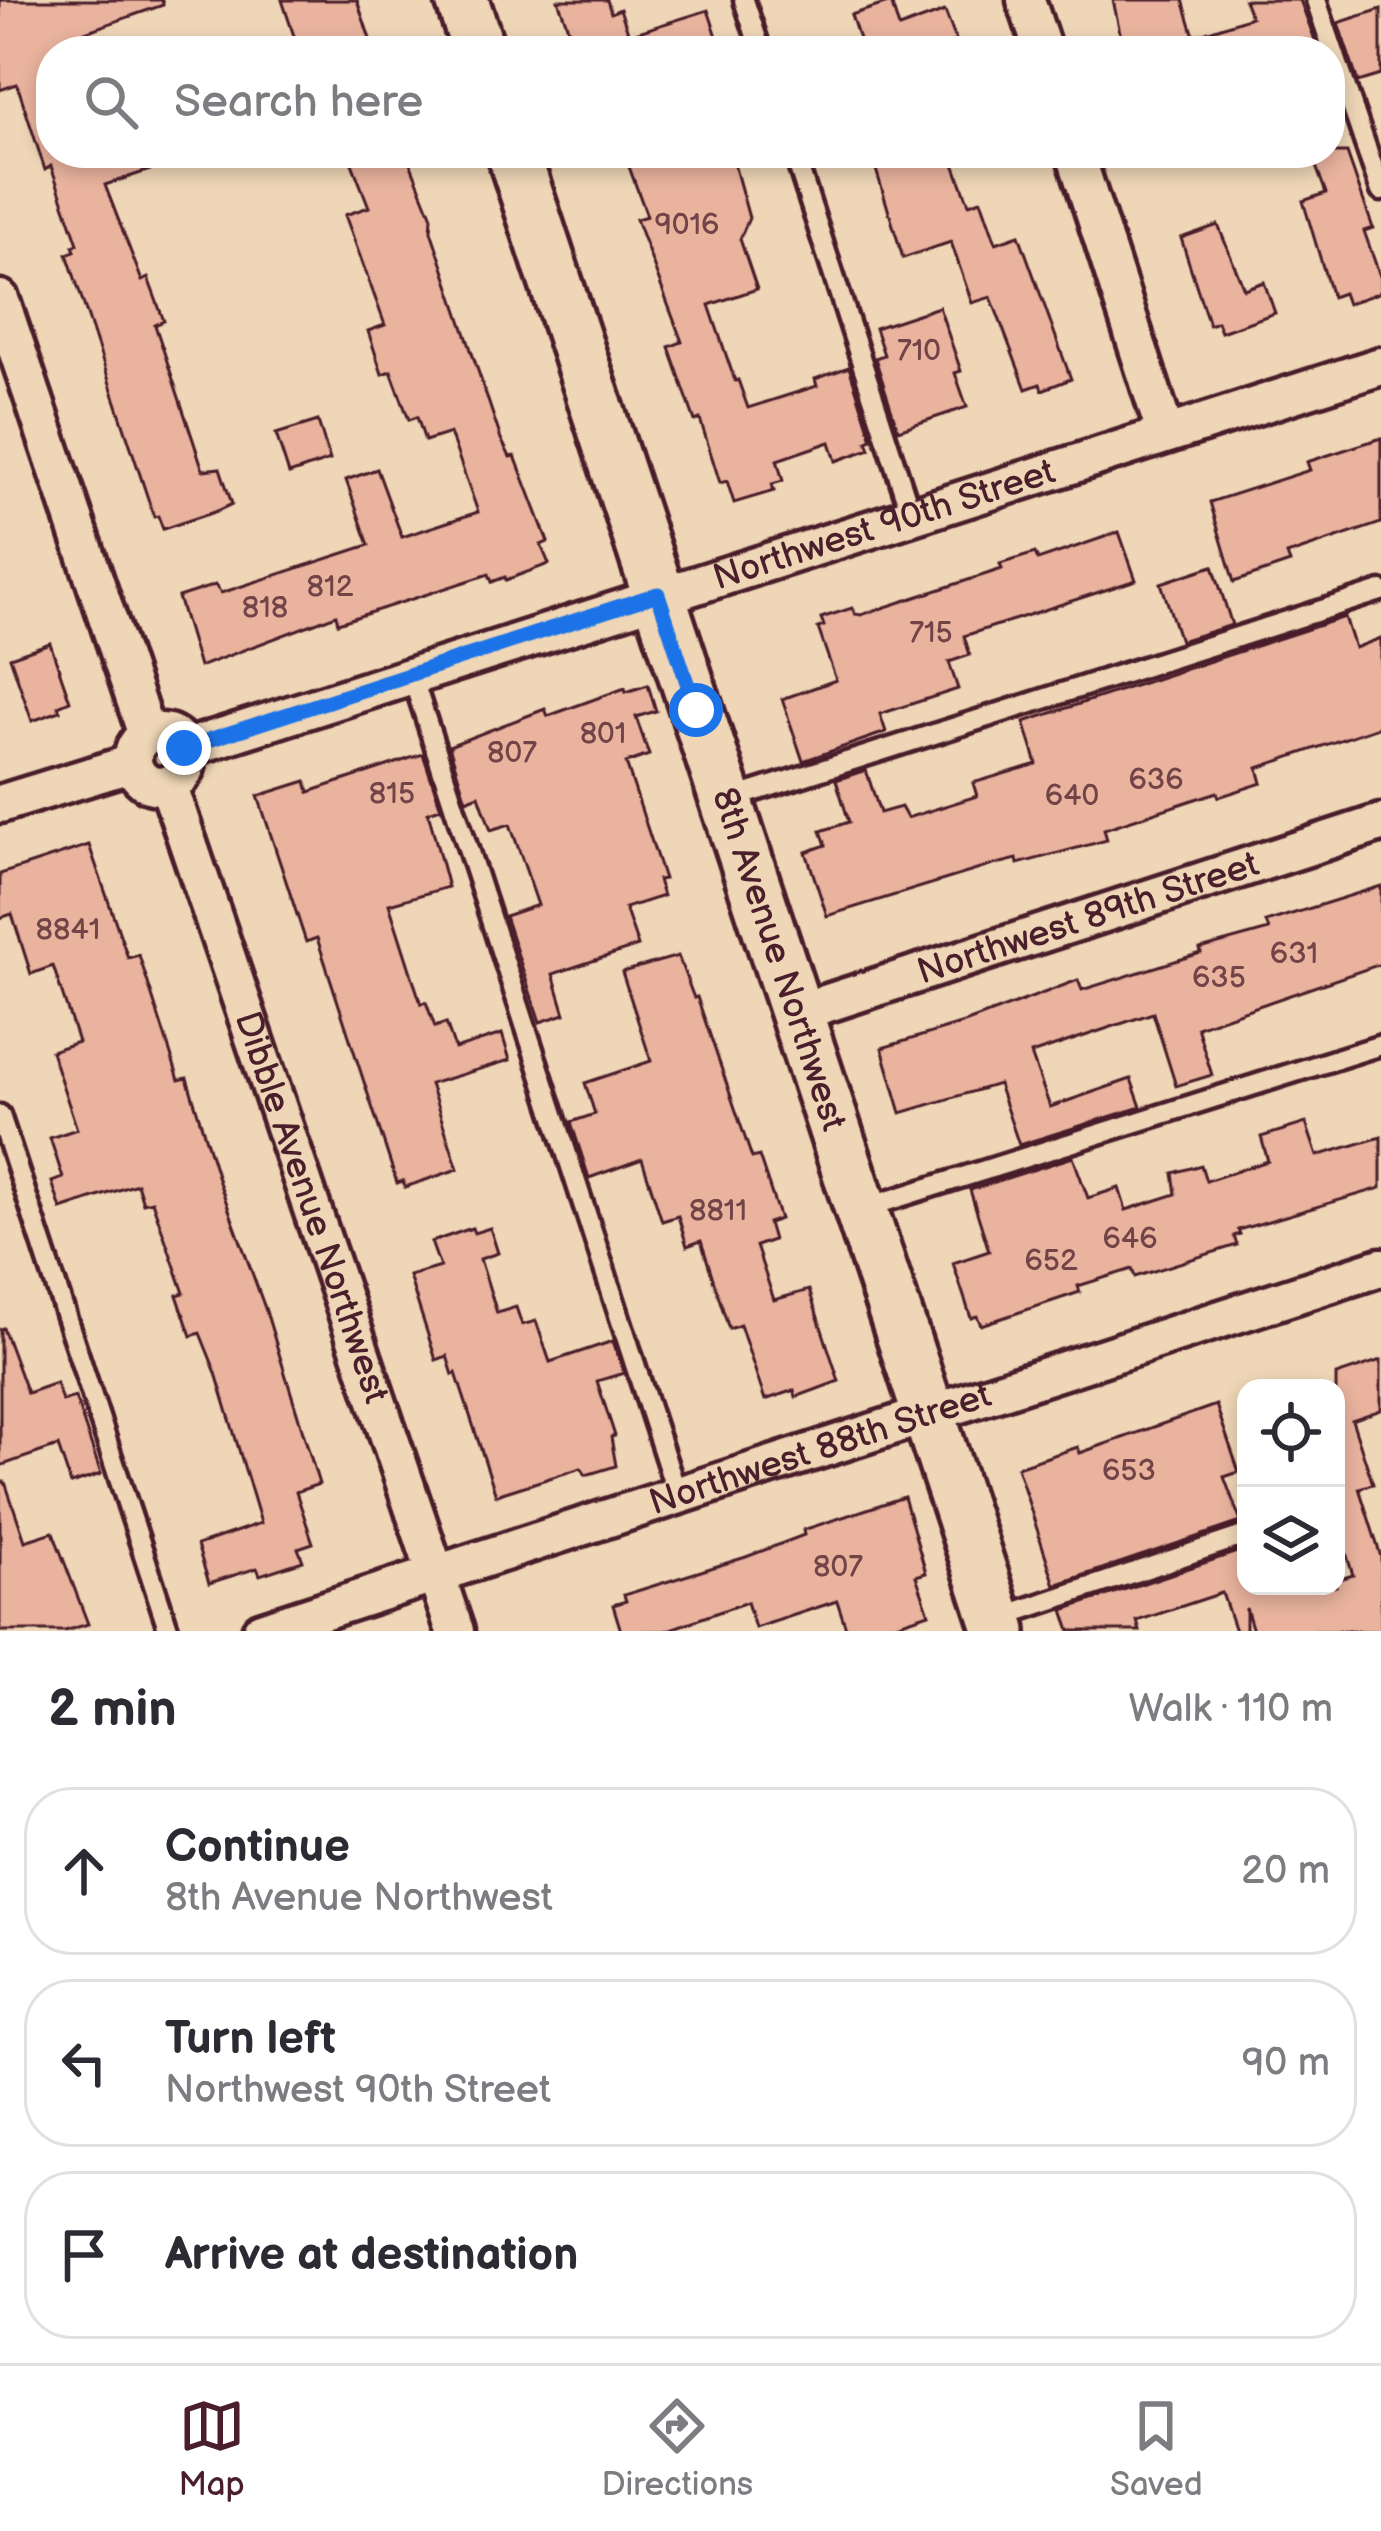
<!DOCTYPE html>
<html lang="en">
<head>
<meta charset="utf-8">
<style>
  :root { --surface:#fff; --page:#f7f7f7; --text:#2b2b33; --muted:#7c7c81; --line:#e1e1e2; --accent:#4a1f2b }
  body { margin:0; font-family:"Balsamiq Sans",sans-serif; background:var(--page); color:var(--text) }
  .controls { position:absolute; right:36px; bottom:36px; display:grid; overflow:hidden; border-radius:24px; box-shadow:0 6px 18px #0003 }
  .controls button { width:108px; height:108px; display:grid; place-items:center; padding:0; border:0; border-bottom:3px solid var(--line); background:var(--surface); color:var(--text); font:60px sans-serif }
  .stop { position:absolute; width:36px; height:36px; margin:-27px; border:9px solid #1a73e8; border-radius:50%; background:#fff }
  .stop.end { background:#1a73e8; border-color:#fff; box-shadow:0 3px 12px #0008 }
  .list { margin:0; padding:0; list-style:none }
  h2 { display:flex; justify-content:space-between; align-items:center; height:156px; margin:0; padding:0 48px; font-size:51px }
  h2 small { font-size:39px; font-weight:400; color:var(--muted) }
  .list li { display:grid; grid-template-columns:78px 1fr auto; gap:36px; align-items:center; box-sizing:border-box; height:168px; margin:0 24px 24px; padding:0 24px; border:3px solid var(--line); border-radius:48px }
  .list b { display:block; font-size:45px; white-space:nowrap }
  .list p { margin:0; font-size:39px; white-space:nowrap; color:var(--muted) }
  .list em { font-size:39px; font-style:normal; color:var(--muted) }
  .icon { flex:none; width:66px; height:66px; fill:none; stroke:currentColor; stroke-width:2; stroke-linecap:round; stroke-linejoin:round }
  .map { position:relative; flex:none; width:1381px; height:1631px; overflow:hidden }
  .search { position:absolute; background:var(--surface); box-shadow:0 6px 18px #0003; left:36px; right:36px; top:36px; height:132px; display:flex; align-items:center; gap:30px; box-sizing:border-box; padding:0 42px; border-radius:48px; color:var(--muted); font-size:45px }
  .sheet { height:732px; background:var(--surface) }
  nav { display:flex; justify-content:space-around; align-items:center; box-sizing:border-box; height:168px; border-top:3px solid var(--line); background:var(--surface); font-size:33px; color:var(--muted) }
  nav a { display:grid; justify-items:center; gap:6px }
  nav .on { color:var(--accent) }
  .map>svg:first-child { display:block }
</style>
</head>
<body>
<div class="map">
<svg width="1381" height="1631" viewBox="0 0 1381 1631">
  <rect width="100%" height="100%" fill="#eed6b6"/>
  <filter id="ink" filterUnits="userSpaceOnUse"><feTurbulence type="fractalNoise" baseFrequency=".00833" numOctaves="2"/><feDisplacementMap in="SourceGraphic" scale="24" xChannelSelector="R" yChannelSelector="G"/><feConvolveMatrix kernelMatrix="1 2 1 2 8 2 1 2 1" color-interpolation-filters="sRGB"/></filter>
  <g filter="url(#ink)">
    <!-- building -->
    <g fill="#e9b39e" stroke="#4a1f2b" stroke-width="3">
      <path d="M0,0H162L163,5L85,32L91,51H51V153H185L186,158L105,185L142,281L148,278L164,321L155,325L203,470L220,468L232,504L217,511L163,529L158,516L154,517L67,254L75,251L73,246L78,244L51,166L45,170L17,84L0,90Z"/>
      <path d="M282,0H357L374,51H299Z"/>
      <path d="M558,0H607L611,13L620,9L629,35L708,10L722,51H588L583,38L573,42Z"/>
      <path d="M1113,0H1183L1194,36L1251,17L1244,0H1300L1319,51H1124Z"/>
      <path d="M891,2L899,28L945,11L960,51H846L845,47L860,42L851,15Z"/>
      <path d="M1381,9V75L1358,82L1338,23Z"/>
      <path d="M348,153H406L432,217L431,231L501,439L510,457L515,456L548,542L541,545L549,564L506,580L505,577L492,582L489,574L338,623L336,615L199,667L178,597L215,585L221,593L369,545L346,480L377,469L402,537L478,512L450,433L425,441L417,417L409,420L391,371L382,374L368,331L385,325L345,215L369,207Z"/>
      <path d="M624,153H731L749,218L740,239L757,289L709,305L735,381L738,380L748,408L817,386L815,379L849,367L872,439L867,441L870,449L836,461L830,442L777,460L783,481L772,484L774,491L734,503L727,481L720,483L700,419L695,421L669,347L682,342L636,219L647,216Z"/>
      <path d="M871,153H950L969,204L981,200L996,243L1019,235L1071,379L1042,390L1040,384L1026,389L991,297L972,303L951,242L903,258Z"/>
      <path d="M1311,153H1347L1373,228L1364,231L1381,279V292L1347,304L1343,293L1332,297L1303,201L1326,193Z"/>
      <path d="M1218,225L1244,289L1264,282L1275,313L1221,332L1217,322L1209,325L1181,238Z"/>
      <path d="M939,307L961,371L955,373L967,407L898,430L875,358L884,355L875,328Z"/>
      <path d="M318,421L330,460L289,474L276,434Z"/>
      <path d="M1381,438V523L1287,555L1290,563L1234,582L1210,502L1310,470L1307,462Z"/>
      <path d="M1119,532L1136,580L964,636L970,655L949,662L958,689L880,714L886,732L803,761L782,699L836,680L818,628L824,626L821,618L852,608L855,614L861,615L1002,569L1000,564L1035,553L1038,560Z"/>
      <path d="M1213,566L1232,625L1180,641L1161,583Z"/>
      <path d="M1345,617L1355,648L1381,638V726L1258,768L1262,783L1219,797L1217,792L1104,829L1107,840L1018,864L1017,859L993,865L827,916L806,852L826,845L821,831L849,822L836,780L866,770L880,813L901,807L907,818L977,796L973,783L1037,764L1024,722Z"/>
      <path d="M50,643L70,701L58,706L60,711L32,721L10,657Z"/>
      <path d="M648,685L656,711L636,717L649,755L626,763L664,879L658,880L663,896L625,908L638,946L553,974L565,1014L540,1022L505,916L538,905L510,824L491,830L479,795L466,800L449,746L545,709L548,716L625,688L626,692Z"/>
      <path d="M423,754L441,808L428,812L448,887L389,904L421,1004L426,1002L435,1027L446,1023L455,1049L502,1034L510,1060L430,1084L458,1169L405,1187L403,1181L397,1183L317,938L306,942L258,796L306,781L309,792Z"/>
      <path d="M89,845L128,958L139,955L179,1080L187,1078L219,1182L266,1311L319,1484L296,1492L313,1543L298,1548L303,1561L260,1575L257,1568L209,1583L197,1545L261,1523L216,1373L200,1333L191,1336L177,1295L184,1293L152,1201L143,1203L137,1184L61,1209L52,1182L63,1178L50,1138L77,1129L51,1051L78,1042L53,966L31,974L12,914L0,918V874Z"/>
      <path d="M1381,886V964L1197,1027L1212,1075L1176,1086L1153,1013L1031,1054L1050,1107L1131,1079L1141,1107L1019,1145L998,1084L901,1113L882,1048L967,1022L1078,980L1082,990L1201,953L1200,949L1269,930L1266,922Z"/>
      <path d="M678,956L694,998L697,997L752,1158L759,1156L780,1219L768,1223L773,1240L756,1246L774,1300L809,1290L839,1381L796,1397L794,1390L765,1400L740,1325L729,1329L701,1241L687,1246L678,1216L662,1221L642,1159L589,1178L571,1122L595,1114L585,1083L651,1061L622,972Z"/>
      <path d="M1306,1123L1317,1156L1381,1137V1188L1238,1230L1240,1234L1234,1236L1237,1245L1135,1277L1132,1269L1078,1286L1080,1292L981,1325L977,1316L971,1318L953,1263L989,1251L970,1190L1073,1157L1088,1198L1119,1188L1126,1210L1176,1194L1173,1173L1201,1165L1206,1181L1268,1161L1261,1137Z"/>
      <path d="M472,1228L474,1233L490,1228L498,1253L480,1259L497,1313L516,1307L522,1325L536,1321L550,1362L613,1341L624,1373L597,1381L615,1436L611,1437L616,1466L586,1475L581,1468L496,1495L456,1373L453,1375L447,1356L436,1360L409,1276L440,1267L431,1242Z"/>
      <path d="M3,1328L27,1393L56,1383L62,1401L75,1397L101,1474L71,1484L58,1446L0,1466V1329Z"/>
      <path d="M1381,1360V1410L1352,1420L1373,1484L1359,1488L1381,1557V1631H1253L1246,1608V1631H1235L1222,1593L1137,1621L1140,1631H1070L1063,1610L1246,1549V1586H1336V1580L1353,1575L1336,1521V1375Z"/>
      <path d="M1216,1405L1239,1472L1224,1477L1241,1522L1055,1585L1017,1467L1078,1447L1080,1453Z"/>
      <path d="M0,1482H5L25,1541L53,1532L88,1624L65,1631H0Z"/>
      <path d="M904,1497L926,1573L916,1576L929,1613L875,1631H847L837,1601L755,1628L747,1602L665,1631H621L613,1605L626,1601L624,1595L746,1557L804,1535L803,1530Z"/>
    </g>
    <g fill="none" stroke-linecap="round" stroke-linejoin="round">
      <!-- lane casing -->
      <g stroke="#4a1f2b" stroke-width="27">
        <g id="lane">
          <path d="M744,0L761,51"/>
          <path d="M1316,0L1381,191"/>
          <path d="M794,153L911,514"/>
          <path d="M412,676L677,1494"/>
          <path d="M731,799L1381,591"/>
          <path d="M0,1115L169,1631"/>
          <path d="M865,1208L1381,1045"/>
          <path d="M1001,1617L1246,1535"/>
        </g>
      </g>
      <!-- street casing -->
      <g stroke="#4a1f2b" stroke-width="45">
        <g id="street">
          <path d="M1026,0L1043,51"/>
          <path d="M1075,153L1165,432"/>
          <path d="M0,299L147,735"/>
          <circle cx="160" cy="759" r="27"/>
          <path id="s1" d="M184,749L1381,366"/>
          <path id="s2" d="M168,784L455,1631"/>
          <path d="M0,804L133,763"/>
          <path id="s3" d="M797,1013L1381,823"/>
          <path id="s4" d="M261,1631L1381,1267"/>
        </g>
      </g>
      <!-- secondary casing -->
      <g stroke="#4a1f2b" stroke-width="60">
        <g id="secondary">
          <path d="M462,0L479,51"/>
          <path id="s5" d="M513,153L1000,1631"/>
        </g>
      </g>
      <!-- lane -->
      <use href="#lane" stroke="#eed6b6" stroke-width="18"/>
      <!-- street -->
      <use href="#street" stroke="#eed6b6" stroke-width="36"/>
      <!-- secondary -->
      <use href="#secondary" stroke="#eed6b6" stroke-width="51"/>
    </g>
  </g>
  <g fill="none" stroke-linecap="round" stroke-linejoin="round" filter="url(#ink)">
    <!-- route -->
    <path stroke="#1a73e8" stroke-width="15" d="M184,748L658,594L696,710"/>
  </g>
  <g text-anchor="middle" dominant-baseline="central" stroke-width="10" stroke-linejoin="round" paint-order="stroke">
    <!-- number labels -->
    <g font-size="30" fill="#724448">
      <text x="687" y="225">9016</text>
      <text x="919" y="351">710</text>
      <text x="330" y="587">812</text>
      <text x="265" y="608">818</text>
      <text x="931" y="633">715</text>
      <text x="603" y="734">801</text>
      <text x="512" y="753">807</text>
      <text x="1156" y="780">636</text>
      <text x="392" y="794">815</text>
      <text x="1072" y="796">640</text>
      <text x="68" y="930">8841</text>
      <text x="1294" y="954">631</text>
      <text x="1219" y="978">635</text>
      <text x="718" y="1211">8811</text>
      <text x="1130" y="1239">646</text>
      <text x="1051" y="1261">652</text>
      <text x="1129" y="1471">653</text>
      <text x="838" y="1567">807</text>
    </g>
    <!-- street labels -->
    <g font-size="36" fill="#4a1f2b" stroke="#eed6b6">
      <text stroke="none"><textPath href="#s1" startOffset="735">Northwest 90th Street</textPath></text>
      <text stroke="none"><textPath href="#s3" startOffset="306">Northwest 89th Street</textPath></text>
      <text stroke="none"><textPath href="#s5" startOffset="849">8th Avenue Northwest</textPath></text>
      <text stroke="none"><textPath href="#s2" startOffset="447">Dibble Avenue Northwest</textPath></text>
      <text stroke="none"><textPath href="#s4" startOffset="588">Northwest 88th Street</textPath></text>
    </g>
  </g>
</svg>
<div class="controls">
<button><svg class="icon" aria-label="locate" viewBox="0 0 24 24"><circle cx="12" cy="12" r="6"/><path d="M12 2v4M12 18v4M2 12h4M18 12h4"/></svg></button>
<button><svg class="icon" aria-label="layers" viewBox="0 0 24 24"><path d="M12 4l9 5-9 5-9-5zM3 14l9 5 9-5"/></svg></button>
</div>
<div class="stop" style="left:696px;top:710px"></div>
<div class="stop end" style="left:184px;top:748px"></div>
<div class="search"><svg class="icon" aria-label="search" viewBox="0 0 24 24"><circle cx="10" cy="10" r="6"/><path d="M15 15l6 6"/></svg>Search here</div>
</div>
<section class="sheet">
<h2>2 min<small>Walk · 110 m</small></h2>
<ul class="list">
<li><svg class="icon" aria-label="ahead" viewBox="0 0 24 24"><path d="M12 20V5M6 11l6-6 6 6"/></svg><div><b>Continue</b><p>8th Avenue Northwest</p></div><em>20 m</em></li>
<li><svg class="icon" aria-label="left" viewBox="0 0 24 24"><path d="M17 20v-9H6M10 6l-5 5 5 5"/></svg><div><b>Turn left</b><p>Northwest 90th Street</p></div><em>90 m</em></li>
<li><svg class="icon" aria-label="arrive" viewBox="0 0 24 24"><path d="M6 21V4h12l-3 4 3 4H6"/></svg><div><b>Arrive at destination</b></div></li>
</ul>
</section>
<nav>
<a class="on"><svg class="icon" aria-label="map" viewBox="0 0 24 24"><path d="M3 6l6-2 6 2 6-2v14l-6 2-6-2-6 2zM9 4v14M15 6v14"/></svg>Map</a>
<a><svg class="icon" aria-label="directions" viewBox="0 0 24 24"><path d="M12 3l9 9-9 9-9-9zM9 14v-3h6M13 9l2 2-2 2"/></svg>Directions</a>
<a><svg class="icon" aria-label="saved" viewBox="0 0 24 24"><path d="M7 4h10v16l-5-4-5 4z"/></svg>Saved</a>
</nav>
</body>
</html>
